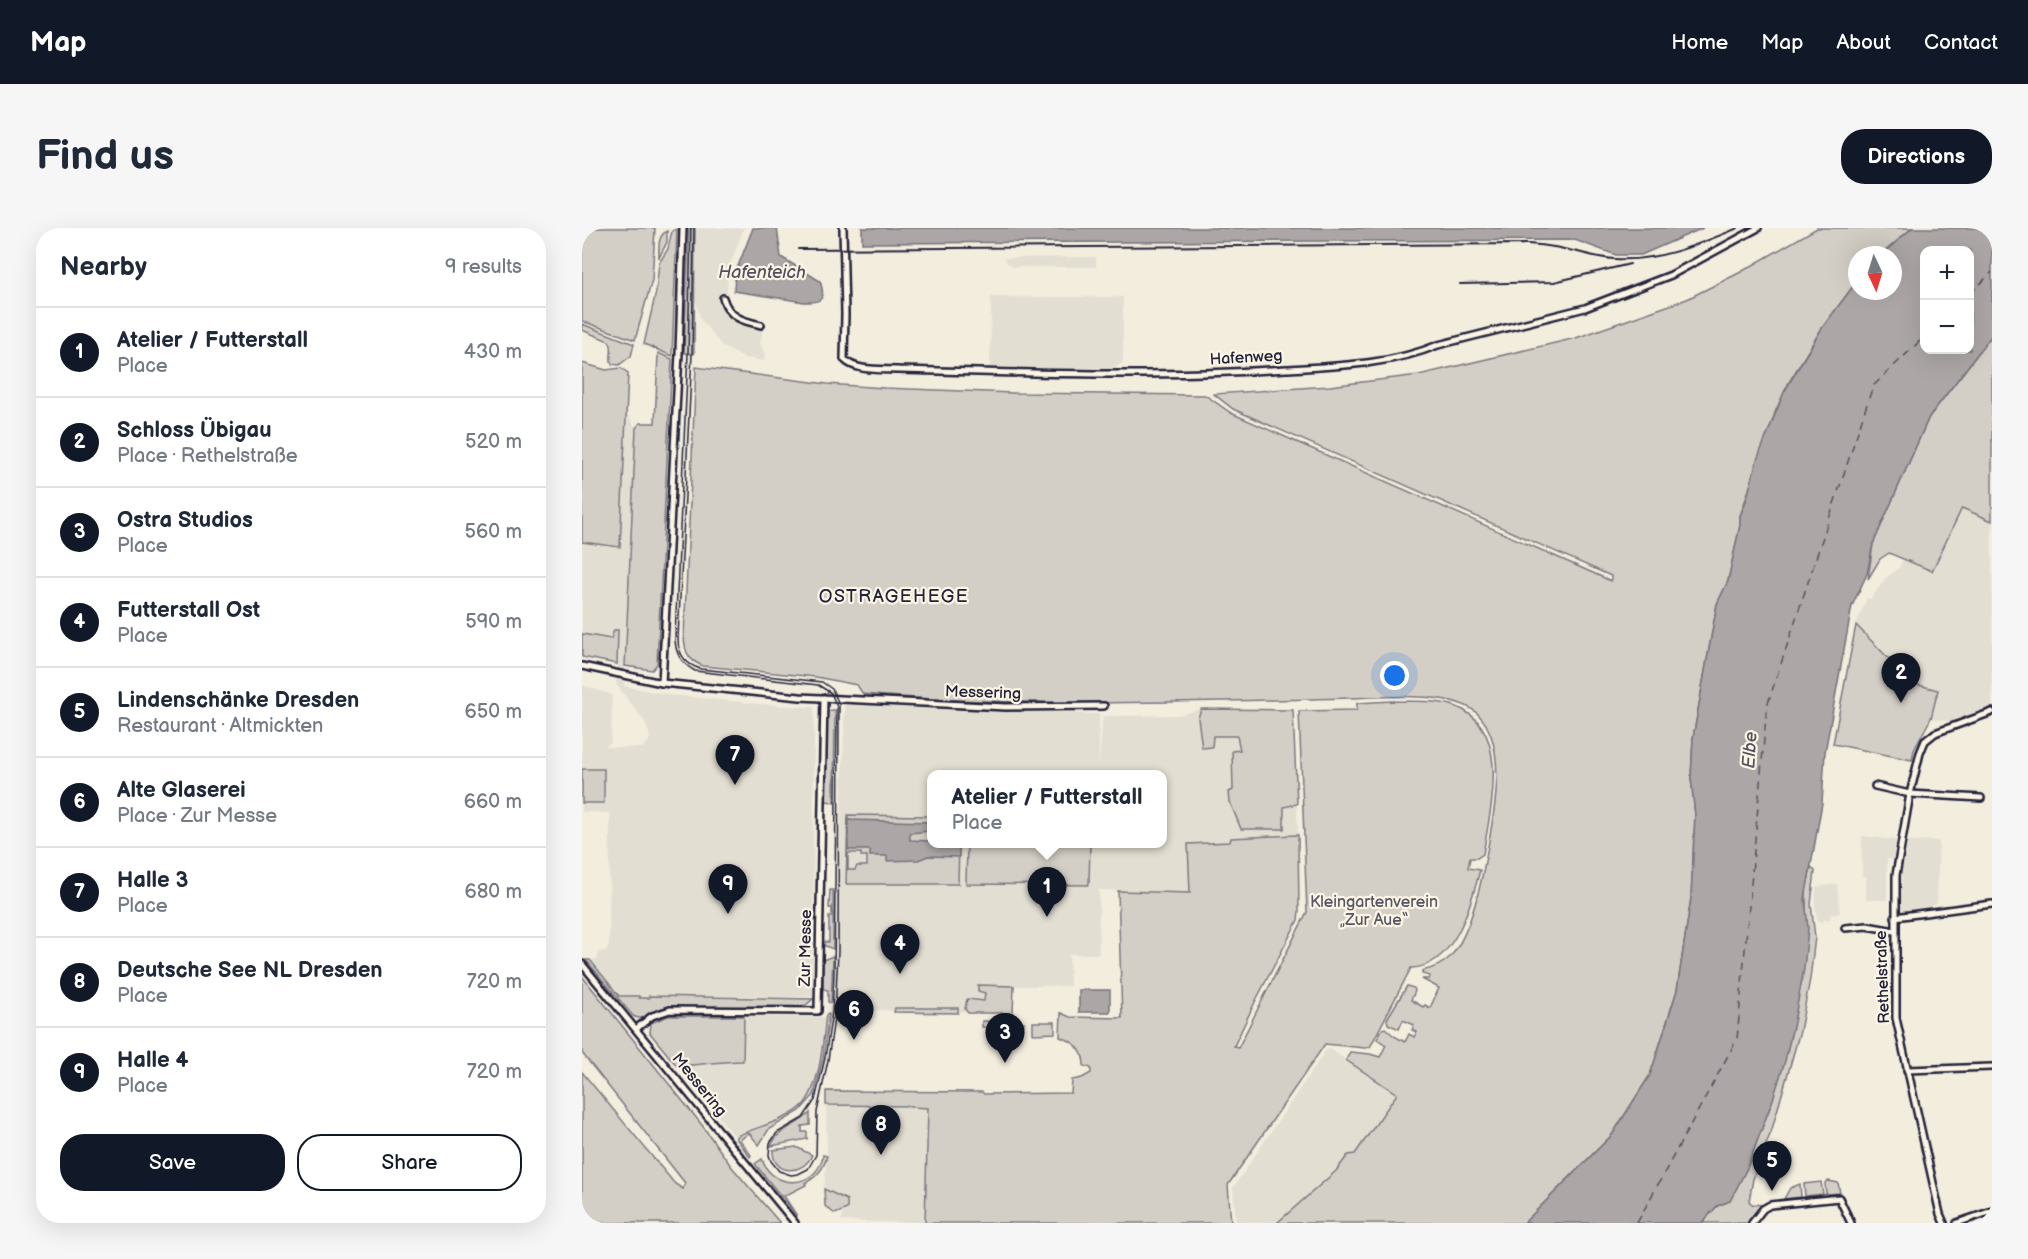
<!DOCTYPE html>
<html lang="en">
<head>
<meta charset="utf-8">
<style>
  :root { --surface:#fff; --page:#f6f6f7; --text:#1f2937; --muted:#747a83; --line:#e0e1e3; --accent:#111827 }
  body { margin:0; font-family:"Balsamiq Sans",sans-serif; background:var(--page); color:var(--text) }
  .controls { position:absolute; right:18px; top:18px; display:grid; overflow:hidden; border-radius:12px; box-shadow:0 6px 24px #0002 }
  .controls button { width:54px; height:54px; display:grid; place-items:center; padding:0; border:0; border-bottom:2px solid var(--line); background:var(--surface); color:var(--text); font:30px sans-serif }
  .compass { position:absolute; left:1266px; top:18px; width:54px; height:54px; border-radius:50%; background:var(--surface); box-shadow:0 6px 24px #0002; rotate:176deg }
  .you { position:absolute; left:813px; top:448px; width:21px; height:21px; margin:-15px; border:4px solid #fff; border-radius:50%; background:#1a73e8; box-shadow:0 0 0 9px #1a73e833 }
  .badge { display:grid; place-items:center; width:39px; height:39px; border-radius:50%; background:var(--accent); color:#fff; font-size:20px; font-weight:700 }
  .pin { position:absolute; translate:-50% -50px; filter:drop-shadow(0 2px 3px #0008) }
  .pin::after { content:''; position:absolute; top:32px; width:21px; height:18px; background:inherit; clip-path:polygon(0 0,100% 0,50% 100%) }
  .popup { position:absolute; left:345px; top:542px; width:240px; height:78px; box-sizing:border-box; display:grid; place-content:center; border-radius:12px; background:var(--surface); filter:drop-shadow(0 2px 4px #0005); font-size:20px; white-space:nowrap; color:var(--muted) }
  .popup b { font-size:22px; color:var(--text) }
  .popup::after { content:''; position:absolute; left:50%; top:100%; margin-left:-12px; border:12px solid transparent; border-top-color:var(--surface) }
  .list { margin:0; padding:0; list-style:none }
  h2 { display:flex; justify-content:space-between; align-items:center; height:78px; margin:0; padding:0 24px; font-size:26px }
  h2 small { font-size:20px; font-weight:400; color:var(--muted) }
  .list li { display:grid; grid-template-columns:39px 1fr auto; gap:18px; align-items:center; box-sizing:border-box; height:90px; padding:0 24px; border-top:2px solid var(--line) }
  .list b { display:block; font-size:22px; white-space:nowrap }
  .list p { margin:0; font-size:20px; white-space:nowrap; color:var(--muted) }
  .list em { font-size:20px; font-style:normal; color:var(--muted) }
  .actions { display:flex; gap:12px; padding:18px 24px }
  .actions a { flex:1; padding:14px 0; border:2px solid var(--accent); border-radius:24px; text-align:center; font-size:21px; color:var(--accent) }
  .actions .main { background:var(--accent); color:#fff }
  .map { position:relative; flex:none; width:1410px; height:995px; overflow:hidden; border-radius:24px }
  header { display:flex; align-items:center; gap:36px; box-sizing:border-box; height:84px; padding:0 30px; background:var(--accent); color:#fff }
  header strong { font-size:28px }
  nav { display:flex; gap:33px; margin-inline-start:auto; font-size:21px }
  .intro { display:flex; align-items:center; justify-content:space-between; box-sizing:border-box; height:144px; padding:0 36px }
  h1 { margin:0; font-size:42px }
  .button { padding:15px 27px; border-radius:24px; background:var(--accent); color:#fff; font-size:21px; font-weight:700 }
  main { display:flex; gap:36px; padding:0 36px }
  aside { flex:1; background:var(--surface); border-radius:24px; box-shadow:0 6px 24px #0002 }
  .map>svg:first-child { display:block }
</style>
</head>
<body>
<header>
<strong>Map</strong>
<nav><a>Home</a><a>Map</a><a>About</a><a>Contact</a></nav>
</header>
<div class="intro"><h1>Find us</h1><a class="button">Directions</a></div>
<main>
<aside>
<h2>Nearby<small>9 results</small></h2>
<ul class="list">
<li><span class="badge">1</span><div><b>Atelier / Futterstall</b><p>Place</p></div><em>430 m</em></li>
<li><span class="badge">2</span><div><b>Schloss Übigau</b><p>Place · Rethelstraße</p></div><em>520 m</em></li>
<li><span class="badge">3</span><div><b>Ostra Studios</b><p>Place</p></div><em>560 m</em></li>
<li><span class="badge">4</span><div><b>Futterstall Ost</b><p>Place</p></div><em>590 m</em></li>
<li><span class="badge">5</span><div><b>Lindenschänke Dresden</b><p>Restaurant · Altmickten</p></div><em>650 m</em></li>
<li><span class="badge">6</span><div><b>Alte Glaserei</b><p>Place · Zur Messe</p></div><em>660 m</em></li>
<li><span class="badge">7</span><div><b>Halle 3</b><p>Place</p></div><em>680 m</em></li>
<li><span class="badge">8</span><div><b>Deutsche See NL Dresden</b><p>Place</p></div><em>720 m</em></li>
<li><span class="badge">9</span><div><b>Halle 4</b><p>Place</p></div><em>720 m</em></li>
</ul>
<div class="actions"><a class="main">Save</a><a>Share</a></div>
</aside>
<div class="map">
<svg width="1410" height="995" viewBox="0 0 1410 995">
  <rect width="100%" height="100%" fill="#f3edde"/>
  <filter id="ink" filterUnits="userSpaceOnUse"><feTurbulence type="fractalNoise" baseFrequency=".0167" numOctaves="2"/><feDisplacementMap in="SourceGraphic" scale="12" xChannelSelector="R" yChannelSelector="G"/><feConvolveMatrix kernelMatrix="1 2 1 2 8 2 1 2 1" color-interpolation-filters="sRGB"/></filter>
  <g filter="url(#ink)">
    <!-- built -->
    <g fill="#e3ded2" fill-rule="evenodd">
      <path d="M114,0H162L146,42L145,70L137,71L143,84L150,92L160,96L181,101L178,115L183,127L182,133L163,130L141,119L119,92L113,71Z"/>
      <path d="M514,29V39H431L425,35L422,30Z"/>
      <path d="M409,69H541V131L540,135L531,141L408,139Z"/>
      <path d="M0,135L17,141L54,200L42,458L88,467L200,478L232,479L231,769L68,768L67,770H57V768H37L8,732L15,731L16,724L24,723L27,717L28,585L0,584V457L30,467L29,516H25V519L60,520L67,513L68,508L63,494L34,456L36,424L29,411L0,406Z"/>
      <path d="M1380,280L1410,293V484L1380,496L1349,490L1356,462L1329,455L1322,442L1307,431L1274,397L1285,370L1289,371L1303,351L1317,340L1321,331L1350,343Z"/>
      <path d="M263,477L517,486V536L521,488L597,487L619,481L711,482L716,607L649,610V634L619,665L517,662V726H487L488,758H432L431,785L252,781ZM350,546H580V616H350Z"/>
      <path d="M1280,608L1314,612L1311,631H1305V672H1284V648H1280Z"/>
      <path d="M1342,612L1357,613L1355,675L1343,681L1318,686L1320,635L1324,613L1337,614Z"/>
      <path d="M1255,656L1258,685L1249,686L1248,691L1241,692V694L1236,693L1233,679L1234,659Z"/>
      <path d="M86,788L244,789L232,857L227,870L213,884L157,906L154,910L68,805L69,795Z"/>
      <path d="M748,821L815,866L773,926L766,928L754,943L695,995H654L651,960L744,822Z"/>
      <path d="M244,877L346,879L343,995L260,993V985L265,981V972L242,961L245,928Z"/>
    </g>
    <!-- green -->
    <g fill="#d4cfc6" stroke="#7b7880" stroke-width="1.5" fill-rule="evenodd">
      <path d="M0,0H73L70,52L53,112L0,93Z"/>
      <path d="M107,0H113L112,126L102,125Z"/>
      <path d="M1235,0H1330L1299,27H1275V53L1240,100L1207,154L1194,182L1158,288V297L1146,353L1135,376L1111,510L1109,550L1113,587L1109,670L1095,762L1074,829L1068,847L1030,907L942,995H695L754,943L766,927L773,926L815,866L764,832L768,824L788,826L798,829L804,817L795,811L800,801L803,800L812,808L823,814L827,806L832,809L835,804L830,802L832,797L821,792L817,801L806,796L805,791L825,758L832,760L833,763L829,772L841,779L843,777L848,780L857,760L840,751H847L848,748L840,746V743C849,741 861,736 868,729C885,711 896,668 901,644C909,601 930,521 896,486C873,462 798,469 768,470C605,474 443,480 281,466L275,457L234,449L121,438C106,432 103,425 102,409L114,139L245,156L302,160L431,165L623,167L649,185L1029,353V348L651,181L632,166L748,158L837,147L994,110L1105,71L1159,44Z"/>
      <path d="M95,1L90,128L62,116L74,64L77,35L86,21L90,3Z"/>
      <path d="M85,3V14L77,30C77,20 75,8 85,3Z"/>
      <path d="M0,96L52,116L49,128L37,137L30,136C26,129 33,121 27,113L0,102Z"/>
      <path d="M1410,107V293L1380,280L1350,343L1307,325L1298,331L1286,351L1291,316L1347,189Z"/>
      <path d="M76,125L90,131L75,436L70,442L43,438L54,200L58,195H73Z"/>
      <path d="M0,135L24,142L39,140L46,145L38,319L0,314Z"/>
      <path d="M1274,397L1307,431L1322,442L1329,455L1356,462L1349,490L1332,522L1330,532L1251,516Z"/>
      <path d="M32,402H36L35,436L0,429V406L29,411Z"/>
      <path d="M811,473C831,474 856,471 875,479C930,501 908,583 901,626L895,630H888L886,640L898,642C889,676 873,739 829,740L788,819L783,820L743,816L646,957L649,995H343L346,880L330,879V878L244,877V863L400,864L402,866L489,865L490,852L500,850L509,845V840L502,838C502,822 492,813 478,809L479,785L488,789L540,790L536,663L608,665L606,616L648,614L649,610L716,607L717,682L716,692L673,774L652,818L656,820L725,684L717,483L775,482V475Z"/>
      <path d="M619,481L711,482L715,576L702,579V601H659L648,574L647,564L651,562L650,523L658,522L655,508H631L630,519L620,520L616,490Z"/>
      <path d="M251,482H253L252,575L246,573L243,575L244,497L246,483Z"/>
      <rect x="0" y="541" width="22" height="34"/>
      <path d="M266,587L349,588L350,616H377L376,656H264ZM266,625H279V628H285V638H275L273,642H266Z"/>
      <path d="M385,616H508L507,655L506,657L384,656Z"/>
      <path d="M1229,639L1233,643L1229,676L1233,709L1228,751L1218,803L1190,901L1171,951L1167,973L1170,976L1183,977L1173,986L1166,995H1120L1135,978L1148,973L1165,940L1191,871L1224,684V662Z"/>
      <path d="M248,662H251V721L241,717V714H247V689L250,688V680H247Z"/>
      <path d="M251,728L249,775L246,774V762L241,761V732Z"/>
      <path d="M4,732H8L37,768H57V770H67V768L231,771L224,777L208,780L86,779C73,781 62,795 51,788Z"/>
      <path d="M0,748L120,897L149,938L198,995H0V844L93,956L101,961L103,955L0,825Z"/>
      <path d="M396,757L432,758L431,785H386L383,781L385,771L402,773L403,765L396,763Z"/>
      <path d="M313,780H376V785L312,784Z"/>
      <path d="M247,786L241,830L232,867L218,883L187,901L177,917L167,905L158,912L169,927L168,929L154,910L157,907C175,899 204,892 218,880C238,864 241,812 244,787Z"/>
      <path d="M86,788H162L161,833C139,833 118,837 95,838L68,805L69,795Z"/>
      <path d="M400,793L442,794L441,800L400,799Z"/>
      <path d="M451,794H473V805L451,806Z"/>
      <path d="M228,885V897L220,898V904H225V911L189,918C195,901 216,898 228,885Z"/>
      <path d="M214,919L230,927C221,948 190,947 191,922Z"/>
      <path d="M241,927L245,928C242,941 235,949 223,955L224,957L202,968L215,988L173,936L180,931C190,963 236,961 241,927Z"/>
      <path d="M1246,953L1256,955L1258,965L1244,966L1243,955Z"/>
      <path d="M1239,954L1241,966L1223,968L1222,956Z"/>
      <path d="M1218,956L1219,969L1202,971L1208,960Z"/>
      <path d="M242,961L265,972V981L253,986L243,978Z"/>
    </g>
    <!-- water -->
    <g fill="#aca7a6" stroke="#75727b" stroke-width="1.5" fill-rule="evenodd">
      <path d="M171,0H195L199,29L238,53C244,71 240,75 222,74L152,63L153,46Z"/>
      <path d="M280,0H1121L1059,27H1034L993,12L280,15Z"/>
      <path d="M1330,0H1410V107L1347,189L1291,316L1285,346L1270,378L1243,524L1240,575L1223,671L1226,700L1222,741L1212,794L1203,833L1191,871L1165,940L1148,973L1135,978L1120,995H942L1030,907L1068,847L1074,829L1095,762L1109,670L1113,587L1109,550L1111,510L1135,376L1146,353L1158,297V288L1164,273L1175,232L1202,164L1240,100L1275,53V63H1311V27H1299ZM1342,22H1388V122H1342Z"/>
      <path d="M266,592L349,594V603L328,605V612L349,613L350,616H377V629L346,628L336,632L305,633V628H288V622H266Z"/>
      <rect x="497" y="762" width="31" height="22"/>
    </g>
    <g fill="none" stroke-linecap="round" stroke-linejoin="round">
      <!-- ferry -->
      <g stroke="#525160" stroke-width="1.5" stroke-dasharray="8 6" stroke-linecap="butt">
        <path d="M1388,66L1410,44"/>
        <path d="M1055,995L1155,811L1185,478L1291,158L1342,109"/>
      </g>
      <!-- street casing -->
      <g stroke="#22223b" stroke-width="10">
        <g id="street">
          <path d="M261,0L263,86L262,131C273,144 300,141 317,142C446,145 575,150 704,141C755,138 808,137 856,117L1003,80L1089,47L1176,0"/>
          <path d="M141,70C147,90 161,93 179,97"/>
          <path d="M0,438L80,455L218,469L424,479L522,478"/>
          <path d="M80,455L97,125L101,0"/>
          <path d="M1293,558L1328,566L1399,570"/>
          <path d="M1313,689L1410,676"/>
          <path d="M1263,700L1285,698L1313,703"/>
          <path d="M0,736L213,995"/>
          <path d="M54,801L70,788L88,782L236,783L242,470"/>
          <path d="M1325,842L1410,839"/>
          <path d="M1170,995L1181,981L1188,977L1257,970L1269,995"/>
          <path d="M1362,995L1358,986L1314,790V647L1328,566L1338,525L1343,513L1353,505L1410,484"/>
          <path d="M1375,995L1410,983"/>
        </g>
      </g>
      <!-- street -->
      <use href="#street" stroke="#fcf5e5" stroke-width="5"/>
      <!-- tram -->
      <path stroke="#22223b" stroke-width="1.5" d="M109,0L106,126L93,409C93,426 99,435 113,443L236,457L249,465L255,479L252,746L250,784L243,830L233,872L221,890L195,905L188,915L187,927L189,933L197,943L209,947L216,946L226,941L234,927L235,884L246,832L253,784L256,724L257,476L250,461L240,454L119,441C104,437 96,426 96,410L110,126L112,0"/>
      <!-- rail -->
      <g stroke="#22223b" stroke-width="2">
        <path d="M216,21L946,16C958,17 970,18 982,21C999,24 1014,30 1032,31C1076,34 1115,17 1156,0"/>
        <path d="M878,56L972,54L1048,36"/>
      </g>
    </g>
  </g>
  <g text-anchor="middle" dominant-baseline="central" stroke-width="4.5" stroke-linejoin="round" paint-order="stroke">
    <!-- street labels -->
    <g font-size="16" fill="#22223b" stroke="#fcf5e5">
      <text transform="translate(664 130) rotate(-3)">Hafenweg</text>
      <text transform="translate(401 465) rotate(2)">Messering</text>
      <text transform="translate(224 720) rotate(-89)">Zur Messe</text>
      <text transform="translate(1301 749) rotate(-92)">Rethelstraße</text>
      <text transform="translate(117 857) rotate(51)">Messering</text>
    </g>
    <!-- park labels -->
    <g font-size="16" fill="#575665" stroke="#fcf5e5">
      <text x="792" y="674">Kleingartenverein<tspan x="792" dy="18">„Zur Aue“</tspan></text>
    </g>
    <!-- water labels -->
    <g font-size="18" font-style="italic" fill="#525160" stroke="#fcf5e5">
      <text x="180" y="44">Hafenteich</text>
      <text transform="translate(1168 522) rotate(-86)">Elbe</text>
    </g>
    <!-- neighbourhood labels -->
    <g font-size="18" letter-spacing="1.5" fill="#22223b" stroke="#fcf5e5">
      <text x="312" y="368">OSTRAGEHEGE</text>
    </g>
  </g>
</svg>
<div class="controls">
<button>+</button>
<button>−</button>
</div>
<svg class="compass" viewBox="-18 -18 36 36"><path d="M0-13l5 13h-10z" fill="#e53935"/><path d="M0 13l5-13h-10z" fill="#747a83"/></svg>
<div class="you"></div>
<div class="pin badge" style="left:465px;top:689px">1</div>
<div class="popup"><b>Atelier / Futterstall</b>Place</div>
<div class="pin badge" style="left:1319px;top:475px">2</div>
<div class="pin badge" style="left:423px;top:835px">3</div>
<div class="pin badge" style="left:318px;top:746px">4</div>
<div class="pin badge" style="left:1190px;top:963px">5</div>
<div class="pin badge" style="left:272px;top:812px">6</div>
<div class="pin badge" style="left:153px;top:557px">7</div>
<div class="pin badge" style="left:299px;top:927px">8</div>
<div class="pin badge" style="left:146px;top:686px">9</div>
</div>
</main>
</body>
</html>
